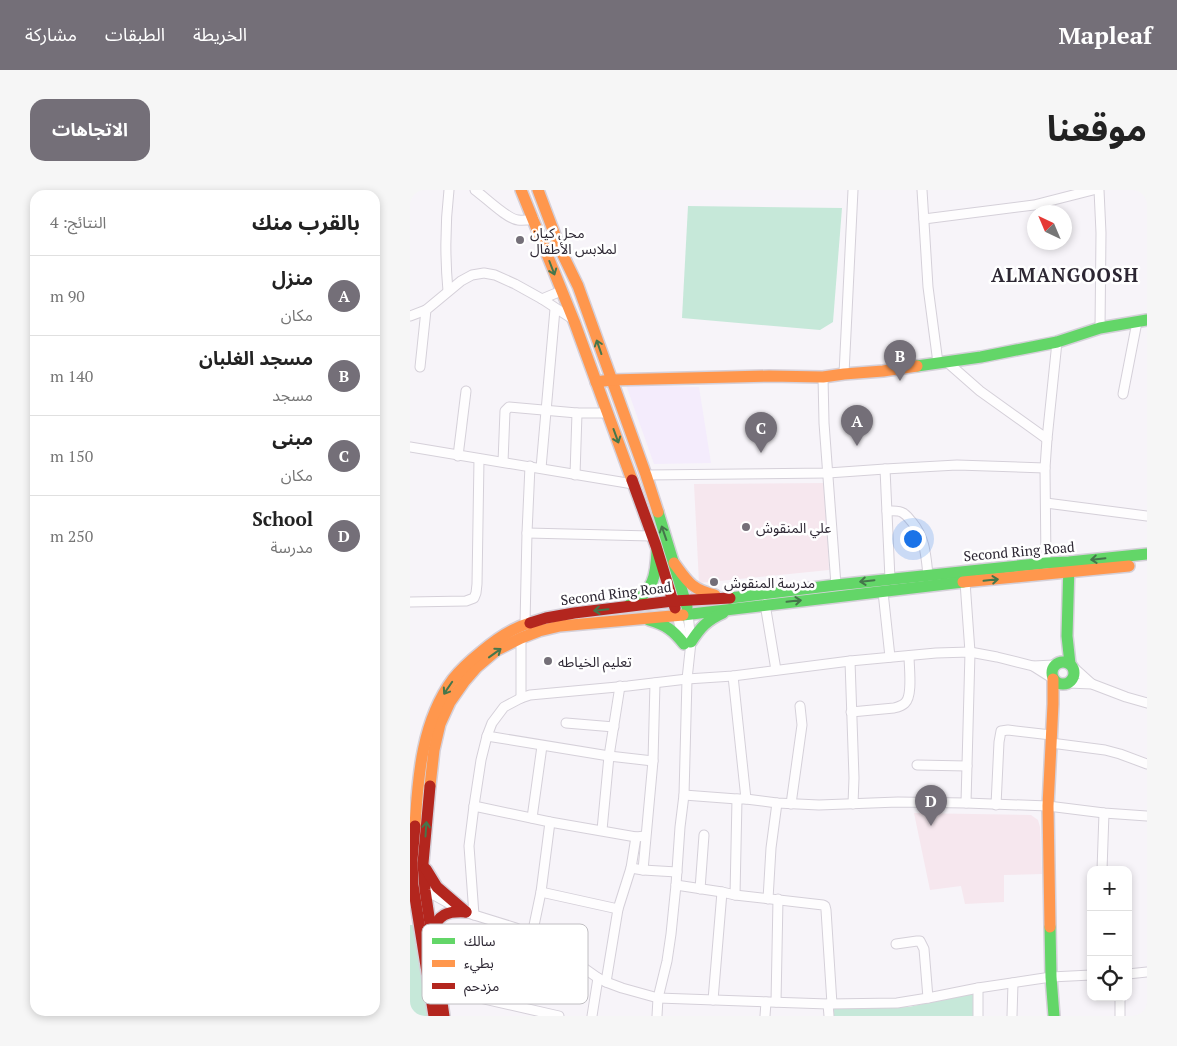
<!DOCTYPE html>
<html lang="ar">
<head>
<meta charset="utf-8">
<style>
  :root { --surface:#fff; --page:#f6f6f6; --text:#222; --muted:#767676; --line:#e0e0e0; --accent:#746f78 }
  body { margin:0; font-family:"PT Serif","Noto Sans Arabic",serif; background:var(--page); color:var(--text); direction:rtl }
  .controls { position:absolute; right:15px; bottom:15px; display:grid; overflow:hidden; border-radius:10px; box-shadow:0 2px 8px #0003 }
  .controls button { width:45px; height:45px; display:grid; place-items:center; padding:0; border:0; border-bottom:1px solid var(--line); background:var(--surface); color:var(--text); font:25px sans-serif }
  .compass { position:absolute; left:617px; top:15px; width:45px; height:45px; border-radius:50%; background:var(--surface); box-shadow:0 2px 8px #0003; rotate:316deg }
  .you { position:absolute; left:502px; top:348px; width:18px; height:18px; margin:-12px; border:4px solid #fff; border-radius:50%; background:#1a73e8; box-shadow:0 0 0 8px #1a73e833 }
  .badge { display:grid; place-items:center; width:32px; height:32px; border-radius:50%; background:var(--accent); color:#fff; font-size:16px; font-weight:700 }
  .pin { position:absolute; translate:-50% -41px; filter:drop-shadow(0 1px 2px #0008) }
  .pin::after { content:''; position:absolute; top:26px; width:18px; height:15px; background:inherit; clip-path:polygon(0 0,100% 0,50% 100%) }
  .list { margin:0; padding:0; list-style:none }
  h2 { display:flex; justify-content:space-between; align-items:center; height:65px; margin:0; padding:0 20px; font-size:21px }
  h2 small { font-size:16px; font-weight:400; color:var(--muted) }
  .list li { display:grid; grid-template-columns:32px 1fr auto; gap:15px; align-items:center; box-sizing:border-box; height:80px; padding:0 20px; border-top:1px solid var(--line) }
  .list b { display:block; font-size:19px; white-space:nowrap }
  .list p { margin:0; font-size:16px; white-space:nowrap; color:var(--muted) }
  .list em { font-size:16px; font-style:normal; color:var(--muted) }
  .icon { flex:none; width:28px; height:28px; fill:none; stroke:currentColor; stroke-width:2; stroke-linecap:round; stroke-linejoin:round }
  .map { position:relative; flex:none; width:737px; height:826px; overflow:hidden; direction:ltr; border-radius:15px }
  header { display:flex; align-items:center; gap:30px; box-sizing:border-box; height:70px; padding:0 25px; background:var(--accent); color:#fff }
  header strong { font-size:24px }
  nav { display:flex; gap:28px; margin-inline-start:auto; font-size:18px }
  .intro { display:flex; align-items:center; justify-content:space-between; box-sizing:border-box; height:120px; padding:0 30px }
  h1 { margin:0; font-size:35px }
  .button { padding:12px 22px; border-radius:15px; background:var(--accent); color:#fff; font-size:18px; font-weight:700 }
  main { display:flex; gap:30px; padding:0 30px }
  aside { flex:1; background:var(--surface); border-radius:15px; box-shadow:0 2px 8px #0003 }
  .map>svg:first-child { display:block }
</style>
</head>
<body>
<header>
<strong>Mapleaf</strong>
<nav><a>الخريطة</a><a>الطبقات</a><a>مشاركة</a></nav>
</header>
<div class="intro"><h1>موقعنا</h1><a class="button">الاتجاهات</a></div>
<main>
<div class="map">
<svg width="737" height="826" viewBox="0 0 737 826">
  <rect width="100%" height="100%" fill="#f7f4f9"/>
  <!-- built -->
  <path fill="#f4ecfc" d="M216,195L289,197L301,273L244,274Z"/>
  <!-- education -->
  <g fill="#f6e7ee">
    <path d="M416,293L419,380L289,393L284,294Z"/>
    <path d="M504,623L621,625L628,630L630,637L632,684L594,685V712L555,714L551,696L520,700Z"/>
  </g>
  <!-- green -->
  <g fill="#c6e8d9">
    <path d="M278,16L432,18L423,132L410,140L272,128Z"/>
    <path d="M0,735H6L18,826H0Z"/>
    <path d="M565,802V826H423V819L499,817Z"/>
  </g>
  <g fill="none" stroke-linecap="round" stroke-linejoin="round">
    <!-- street casing -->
    <g stroke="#d5d0d9" stroke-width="11">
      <g id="street">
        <path d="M65,0C75,7 97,29 108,30C113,31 118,30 124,29"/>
        <path d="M512,0L518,97L528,173"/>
        <path d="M689,0L691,43L690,138"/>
        <path d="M514,29L624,15L683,0"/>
        <path d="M38,101C35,68 35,34 39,0"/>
        <path d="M132,109L151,101"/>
        <path d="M0,126L16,120"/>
        <path d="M537,172L570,201L637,249"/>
        <path d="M10,177L16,120L51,91L62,85L74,83L85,85L105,94L132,109L164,130"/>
        <path d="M434,184L443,0"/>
        <path d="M413,187L414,233L426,395"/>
        <path d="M713,204L727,132"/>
        <path d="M0,257L223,294"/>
        <path d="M48,266L56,201"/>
        <path d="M93,272L95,221L99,217L167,223H198"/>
        <path d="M131,278L145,119"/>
        <path d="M475,279L480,389"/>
        <path d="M165,285L167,223"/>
        <path d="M236,285L418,283L475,279L547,275L635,278"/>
        <path d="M636,313L737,326"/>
        <path d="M477,321C482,321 489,320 493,323C497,325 499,329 502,332C515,347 516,366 518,385"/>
        <path d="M117,343L241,346"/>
        <path d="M636,373L635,278L637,249L647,152"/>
        <path d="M555,392L560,462L556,613"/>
        <path d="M473,402L480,467"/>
        <path d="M0,412L56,411L64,408L66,403L67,394L69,269"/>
        <path d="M355,414L366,480"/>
        <path d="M267,425L273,449"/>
        <path d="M115,434L117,343L120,276"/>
        <path d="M440,471L444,588L443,614"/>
        <path d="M623,476L642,488"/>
        <path d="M662,476L682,494"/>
        <path d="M323,486L336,609"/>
        <path d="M658,493L682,494L716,507L737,513"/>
        <path d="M111,508V448"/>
        <path d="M441,522L484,518C488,517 492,516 495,513C503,506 499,477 499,466"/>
        <path d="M156,533L204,537"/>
        <path d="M77,546L199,566L243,571"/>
        <path d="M641,553L695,560L710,564L737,574"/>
        <path d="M507,575L557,576"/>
        <path d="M274,605L327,609H336L367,613L409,615L488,612L556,613L638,616L694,623L737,626"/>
        <path d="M381,614L392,535L390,516"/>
        <path d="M586,615L589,552L591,541L598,540L641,545"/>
        <path d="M64,616L140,632L226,647L235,646"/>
        <path d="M122,628L132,556"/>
        <path d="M192,640L199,566L210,496"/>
        <path d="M226,647L221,678L233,680L267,682"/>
        <path d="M233,680L243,571L245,493"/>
        <path d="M692,680L694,623"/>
        <path d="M266,695L312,702L325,705L413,715L415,716L416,720L422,814"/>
        <path d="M290,699L294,645"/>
        <path d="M15,700L40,714"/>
        <path d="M131,702L208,719"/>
        <path d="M325,705L327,609"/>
        <path d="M358,709L361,658L367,613"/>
        <path d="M61,724L106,738L126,747L151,762L188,788L196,792L212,798L248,808L418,814L487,813L518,808L568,798L641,787L681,785"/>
        <path d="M64,725L59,656L64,616L71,570L77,546L82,533L94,517L111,508L120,505L218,496L277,489L323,486L440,471L526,463L560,462L587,467L623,476L644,475"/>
        <path d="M122,745L131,702L140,632"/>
        <path d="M486,754L507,751H510L514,759L518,808"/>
        <path d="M718,784L737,782"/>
        <path d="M196,792L208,719L221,678"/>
        <path d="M30,799L149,826"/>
        <path d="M710,807V826"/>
        <path d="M303,810L312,702"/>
        <path d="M366,812L368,709"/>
        <path d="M418,814L419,826"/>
        <path d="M182,826L188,788"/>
        <path d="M247,826L248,808L257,771L261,744L266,695L270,637L274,605L277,489L281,452L278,424"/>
        <path d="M355,826L356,812"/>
        <path d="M568,826V798"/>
        <path d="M602,826L603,793"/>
      </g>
    </g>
    <!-- fast casing -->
    <g stroke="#d5d0d9" stroke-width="14">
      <g id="fast">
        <path d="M507,176L571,167L647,152L690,138L737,130"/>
        <path d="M248,322L277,417"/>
        <path d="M659,374L657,446L660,474"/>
        <path d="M320,408L426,395L636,373L659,372L737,364"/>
        <path d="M219,415C244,401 246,386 247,360"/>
        <path d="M273,425L553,392"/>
        <path d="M239,430C256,435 263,440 274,454"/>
        <path d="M281,452C290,438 297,430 313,423"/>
        <circle cx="653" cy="483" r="11"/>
        <path d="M640,737L641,787L644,826"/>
      </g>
    </g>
    <!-- slow casing -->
    <g stroke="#d5d0d9" stroke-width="14">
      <g id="slow">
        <path d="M111,0L164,131L222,290"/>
        <path d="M128,0L151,61L168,96L236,285L248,322"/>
        <path d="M186,192L201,190L359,186L413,187L434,184L473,181L507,176"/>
        <path d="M264,373C278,392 281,399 305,405"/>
        <path d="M553,392L719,376"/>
        <path d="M20,596L24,560L30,534L40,512L54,492L67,477L87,460L111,448L129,441L150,436L273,425"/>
        <path d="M5,636C8,585 12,531 43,489C51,479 61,470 71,462C85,450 102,438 120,433"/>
        <path d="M640,737L638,616L643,514V489"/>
      </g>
    </g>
    <!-- jam casing -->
    <g stroke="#d5d0d9" stroke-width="14">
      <g id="jam">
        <path d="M222,290L246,356L265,418"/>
        <path d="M120,433L136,428L164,423L263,411L320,408"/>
        <path d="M20,596L13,673L15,700L34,826"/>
        <path d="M5,636L2,670L3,695L24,826"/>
        <path d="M16,679L27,697L56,722"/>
        <path d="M22,743C28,724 37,721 56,722"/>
      </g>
    </g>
    <!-- street -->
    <use href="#street" stroke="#fefdfe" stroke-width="9"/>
    <!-- fast -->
    <use href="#fast" stroke="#63d668" stroke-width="11"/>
    <!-- slow -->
    <use href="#slow" stroke="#ff974d" stroke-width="11"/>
    <!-- jam -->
    <use href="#jam" stroke="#b3261e" stroke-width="11"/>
  </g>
  <!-- one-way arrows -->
  <defs><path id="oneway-shaft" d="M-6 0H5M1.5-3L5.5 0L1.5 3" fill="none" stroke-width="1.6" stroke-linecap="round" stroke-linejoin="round" transform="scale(1.25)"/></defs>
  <g stroke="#45764b">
    <use href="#oneway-shaft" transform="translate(142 78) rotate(69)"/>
    <use href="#oneway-shaft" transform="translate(189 157) rotate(-109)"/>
    <use href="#oneway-shaft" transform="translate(206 246) rotate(70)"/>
    <use href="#oneway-shaft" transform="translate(254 343) rotate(-109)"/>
    <use href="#oneway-shaft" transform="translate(688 369) rotate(174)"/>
    <use href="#oneway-shaft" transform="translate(581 390) rotate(-6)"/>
    <use href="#oneway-shaft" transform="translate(457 391) rotate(174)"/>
    <use href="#oneway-shaft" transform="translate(384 411) rotate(-6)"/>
    <use href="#oneway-shaft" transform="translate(191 420) rotate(174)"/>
    <use href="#oneway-shaft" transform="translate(85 463) rotate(-36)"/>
    <use href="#oneway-shaft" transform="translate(38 498) rotate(124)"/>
    <use href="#oneway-shaft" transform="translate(16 639) rotate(-86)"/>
  </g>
  <!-- markers -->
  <g fill="#746f78" stroke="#fff" stroke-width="2">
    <circle cx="110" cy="50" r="5"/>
    <circle cx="336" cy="337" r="5"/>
    <circle cx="304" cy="392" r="5"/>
    <circle cx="138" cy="471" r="5"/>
  </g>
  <g text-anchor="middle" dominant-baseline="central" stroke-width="5" stroke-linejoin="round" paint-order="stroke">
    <!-- poi labels -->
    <g font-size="14" fill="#2d2733" stroke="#fff" text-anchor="start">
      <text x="120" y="42">محل كيان<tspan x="120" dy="16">لملابس الأطفال</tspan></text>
      <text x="346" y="337">علي المنقوش</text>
      <text x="314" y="392">مدرسة المنقوش</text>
      <text x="148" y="471">تعليم الخياطه</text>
    </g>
    <!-- street labels -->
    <g font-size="14" fill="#2d2733" stroke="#fff">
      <text transform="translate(609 361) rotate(-5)">Second Ring Road</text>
      <text transform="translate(206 403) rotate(-7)">Second Ring Road</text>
    </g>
    <!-- district labels -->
    <g font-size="19" font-weight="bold" letter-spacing="1" fill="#2d2733" stroke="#fff">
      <text x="655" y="84">ALMANGOOSH</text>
    </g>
  </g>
  <!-- legend -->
  <rect x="12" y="734" width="166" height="80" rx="8" fill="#fff" stroke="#c0bec2" stroke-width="1"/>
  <rect x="22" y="748" width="23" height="6" fill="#63d668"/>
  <rect x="22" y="770" width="23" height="7" fill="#ff974d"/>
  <rect x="22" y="793" width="23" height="6" fill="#b3261e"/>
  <g font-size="14" fill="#2d2733">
    <text x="54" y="756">سالك</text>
    <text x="54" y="778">بطيء</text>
    <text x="54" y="801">مزدحم</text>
  </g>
</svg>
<div class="controls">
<button>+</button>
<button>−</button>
<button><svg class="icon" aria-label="locate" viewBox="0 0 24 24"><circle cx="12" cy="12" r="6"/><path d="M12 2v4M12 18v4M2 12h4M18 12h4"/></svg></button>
</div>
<svg class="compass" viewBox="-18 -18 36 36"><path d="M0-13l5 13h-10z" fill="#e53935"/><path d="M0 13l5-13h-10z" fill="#767676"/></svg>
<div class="you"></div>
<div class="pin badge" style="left:447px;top:256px">A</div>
<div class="pin badge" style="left:490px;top:191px">B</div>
<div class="pin badge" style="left:351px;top:263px">C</div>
<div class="pin badge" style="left:521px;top:636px">D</div>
</div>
<aside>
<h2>بالقرب منك<small>النتائج: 4</small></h2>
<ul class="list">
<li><span class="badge">A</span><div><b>منزل</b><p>مكان</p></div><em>90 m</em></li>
<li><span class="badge">B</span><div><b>مسجد الغلبان</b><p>مسجد</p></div><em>140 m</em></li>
<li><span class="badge">C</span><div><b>مبنى</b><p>مكان</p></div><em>150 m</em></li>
<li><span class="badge">D</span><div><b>School</b><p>مدرسة</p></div><em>250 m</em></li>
</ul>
</aside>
</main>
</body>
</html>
